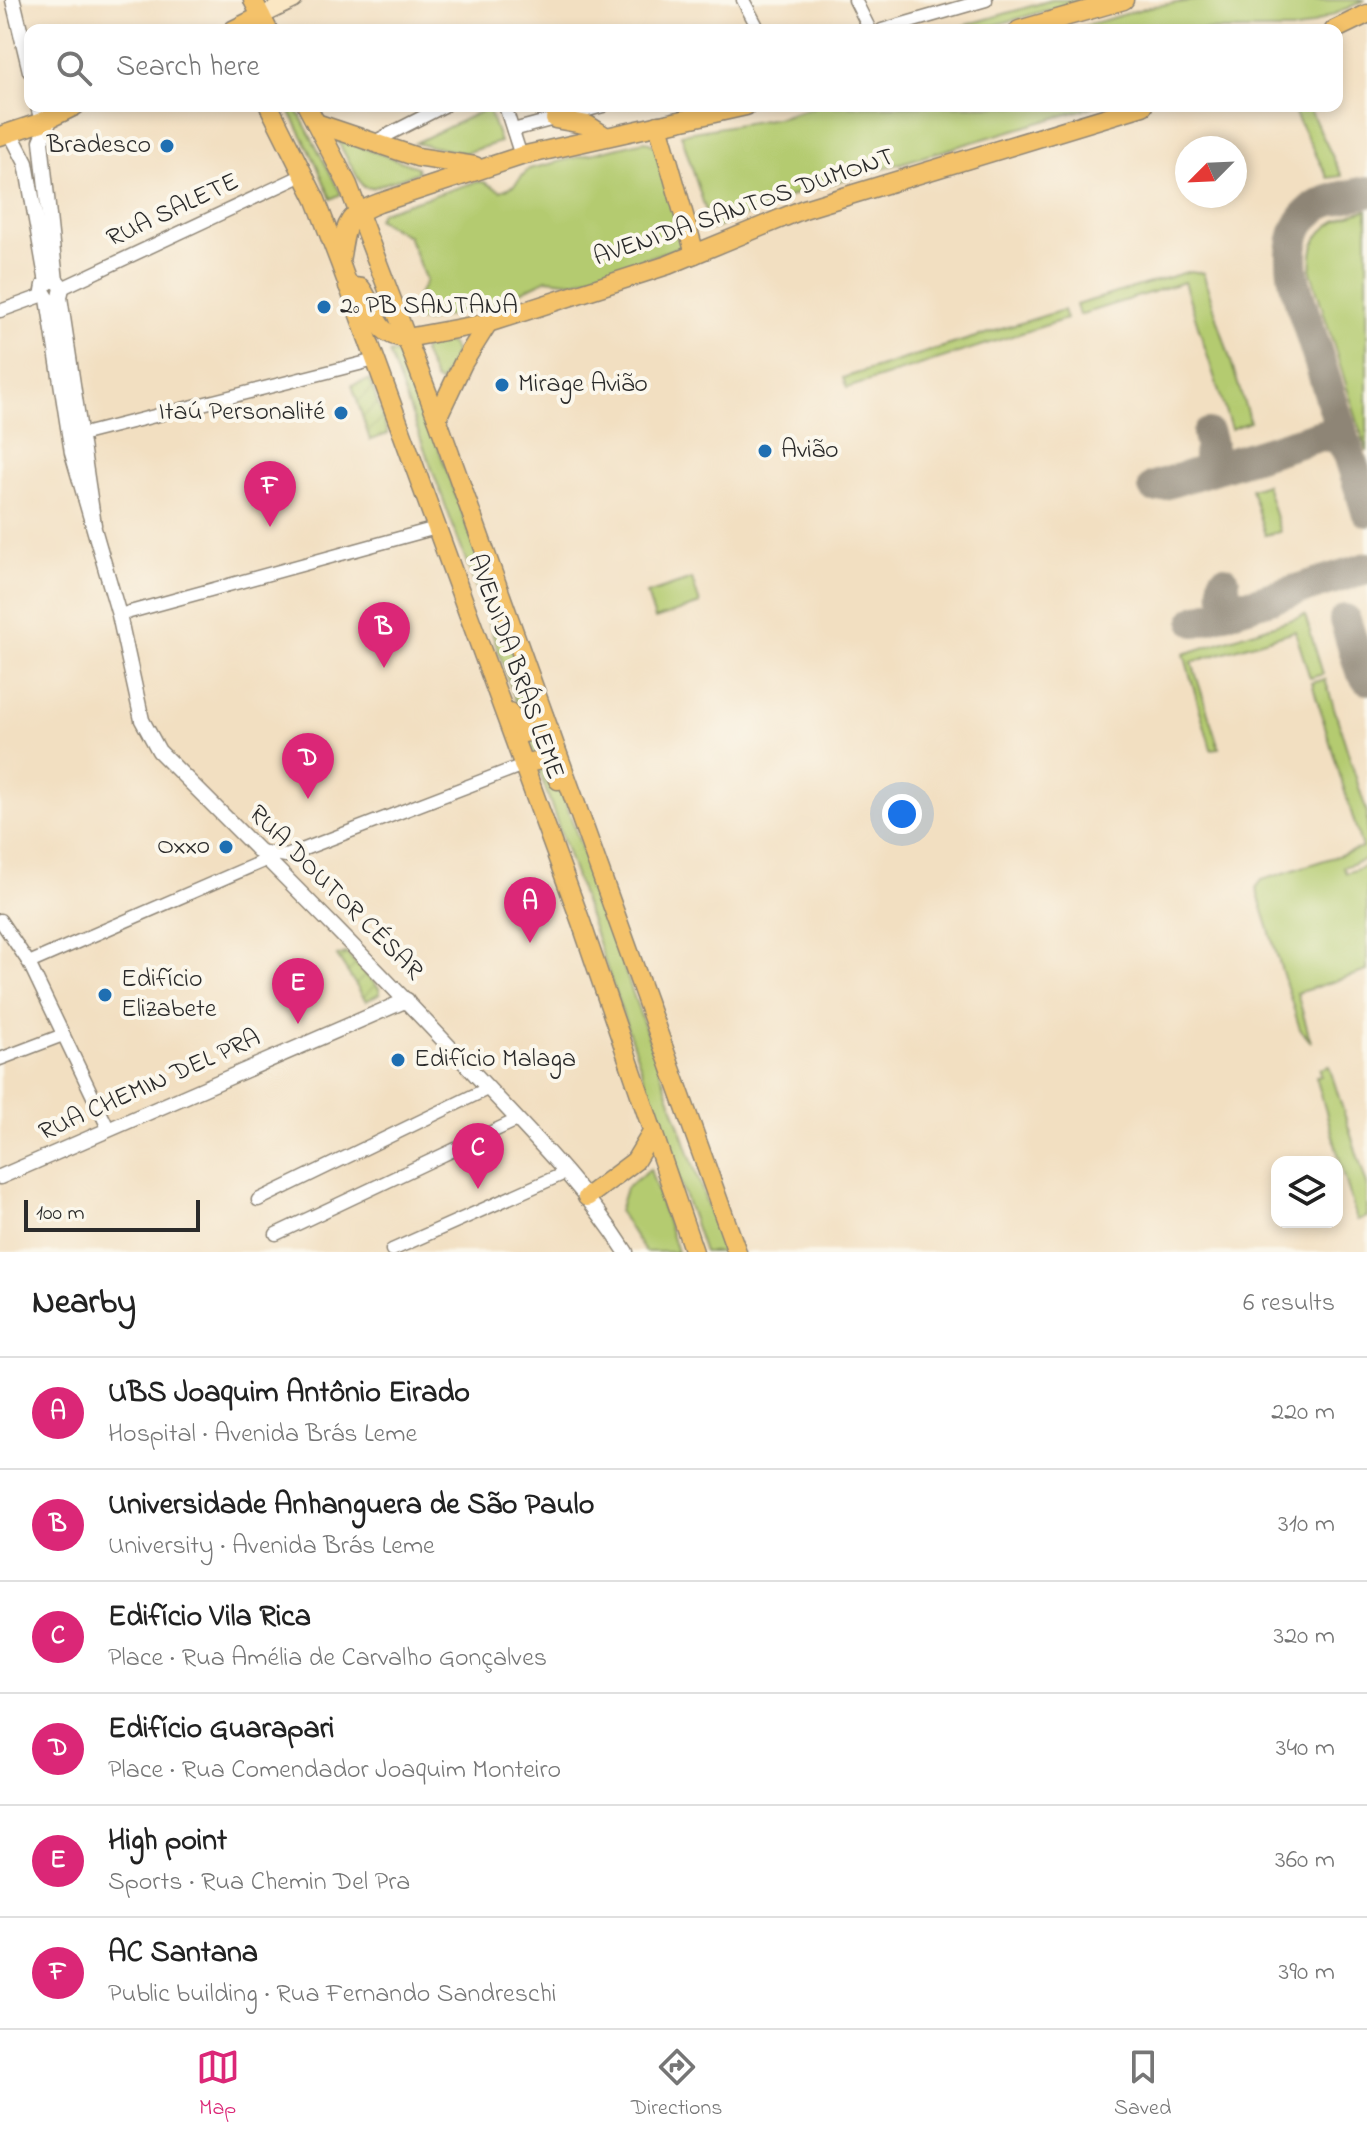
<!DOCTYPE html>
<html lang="en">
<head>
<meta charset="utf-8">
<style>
  :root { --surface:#fff; --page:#f6f6f6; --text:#222; --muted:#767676; --line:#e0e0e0; --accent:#db2777 }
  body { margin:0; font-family:"Indie Flower",sans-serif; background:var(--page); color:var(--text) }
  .controls { position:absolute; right:24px; bottom:24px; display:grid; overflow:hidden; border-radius:16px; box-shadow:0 4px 12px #0003 }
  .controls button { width:72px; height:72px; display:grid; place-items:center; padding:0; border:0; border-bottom:2px solid var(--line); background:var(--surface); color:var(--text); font:40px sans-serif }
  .compass { position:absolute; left:1175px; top:136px; width:72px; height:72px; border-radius:50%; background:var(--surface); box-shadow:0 4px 12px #0003; rotate:246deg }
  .scale { position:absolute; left:24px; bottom:20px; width:176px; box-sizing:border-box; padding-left:8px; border:4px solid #2b2b2b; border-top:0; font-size:22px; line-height:28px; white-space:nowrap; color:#2b2b2b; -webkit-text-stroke:6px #fbf7ec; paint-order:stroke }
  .you { position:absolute; left:902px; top:814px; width:28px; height:28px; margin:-20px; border:6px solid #fff; border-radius:50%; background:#1a73e8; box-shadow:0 0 0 12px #1a73e833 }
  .badge { display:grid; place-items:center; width:52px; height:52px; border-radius:50%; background:var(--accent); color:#fff; font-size:26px; font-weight:700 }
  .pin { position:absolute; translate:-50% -66px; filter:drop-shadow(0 2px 4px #0008) }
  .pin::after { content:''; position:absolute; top:42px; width:28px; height:24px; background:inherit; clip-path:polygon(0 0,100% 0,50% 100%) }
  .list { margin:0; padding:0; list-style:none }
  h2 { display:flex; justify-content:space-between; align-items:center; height:104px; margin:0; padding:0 32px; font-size:34px }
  h2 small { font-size:26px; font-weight:400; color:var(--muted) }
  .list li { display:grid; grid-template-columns:52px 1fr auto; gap:24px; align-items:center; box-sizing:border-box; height:112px; padding:0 32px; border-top:2px solid var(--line) }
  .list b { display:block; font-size:30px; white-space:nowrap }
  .list p { margin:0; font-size:26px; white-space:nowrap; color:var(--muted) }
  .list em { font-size:26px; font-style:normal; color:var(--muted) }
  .icon { flex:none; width:44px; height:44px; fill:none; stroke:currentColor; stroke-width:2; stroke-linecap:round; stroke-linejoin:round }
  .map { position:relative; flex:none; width:1367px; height:1252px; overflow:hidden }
  .search { position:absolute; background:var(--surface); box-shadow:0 4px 12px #0003; left:24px; right:24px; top:24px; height:88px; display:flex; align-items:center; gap:20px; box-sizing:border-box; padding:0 28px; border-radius:16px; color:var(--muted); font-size:30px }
  .sheet { height:776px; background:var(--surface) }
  nav { display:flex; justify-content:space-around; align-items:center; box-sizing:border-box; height:112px; border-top:2px solid var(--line); background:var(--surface); font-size:22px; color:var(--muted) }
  nav a { display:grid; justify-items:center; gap:4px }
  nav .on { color:var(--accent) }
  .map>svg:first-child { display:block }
</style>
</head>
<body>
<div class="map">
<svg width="1367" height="1252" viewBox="0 0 1367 1252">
  <defs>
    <pattern id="garden-furrows" width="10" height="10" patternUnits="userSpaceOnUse" patternTransform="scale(2)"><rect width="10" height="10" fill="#b4cb70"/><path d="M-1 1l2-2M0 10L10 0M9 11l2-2" fill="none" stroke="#9bae61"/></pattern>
  </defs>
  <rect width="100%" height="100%" fill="#fbf7ec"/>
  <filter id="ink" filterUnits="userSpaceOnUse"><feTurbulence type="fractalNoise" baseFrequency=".0125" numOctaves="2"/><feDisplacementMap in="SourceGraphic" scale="16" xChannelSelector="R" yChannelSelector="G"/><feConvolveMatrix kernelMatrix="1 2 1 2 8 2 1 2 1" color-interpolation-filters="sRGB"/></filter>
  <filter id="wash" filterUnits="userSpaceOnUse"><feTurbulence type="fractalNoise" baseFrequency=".006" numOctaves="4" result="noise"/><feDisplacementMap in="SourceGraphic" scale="32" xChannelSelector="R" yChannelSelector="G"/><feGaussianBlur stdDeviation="1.8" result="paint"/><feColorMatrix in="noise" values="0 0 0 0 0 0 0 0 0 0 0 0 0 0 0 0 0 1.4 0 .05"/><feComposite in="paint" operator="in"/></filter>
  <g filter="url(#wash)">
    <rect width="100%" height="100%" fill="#f2dfc1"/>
    <!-- green -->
    <g fill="#b4cb70" stroke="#707b4e" stroke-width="2">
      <path d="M1052,0H1081L979,30H949Z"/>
      <path d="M1198,0H1365L1299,30H1072L1148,7Z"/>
      <path d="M287,106H295L341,194L331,199L316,163Z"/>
      <path d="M817,106H1095L796,194L712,230L681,134L781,117Z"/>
      <path d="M1291,106H1308L1342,176L1328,178Z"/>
      <path d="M488,108L500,142L464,153L415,143Z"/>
      <path d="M336,138L417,167L418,172L372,188L363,187Z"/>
      <path d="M644,141L654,145L656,149L682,241L680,247L574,282L547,279L500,302L427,321C418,321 412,321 409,311L426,281L408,236L377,219L381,212L475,182H484L501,191L513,186L529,169Z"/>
      <path d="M1367,210V452L1311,272C1312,264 1311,253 1314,245C1322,223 1346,215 1367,210Z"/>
      <path d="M1190,271L1203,273L1250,422L1231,429L1184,282L1079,315L1076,305Z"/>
      <path d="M1063,310L1066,319L847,388L843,378Z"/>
      <path d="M441,341L451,344L456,352L440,383L435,380L423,352L429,344Z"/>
      <path d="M389,353L404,354L497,608L724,1252H704L485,612Z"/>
      <path d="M1266,484L1280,532L1265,535L1251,489Z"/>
      <path d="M692,579L700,604L655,619L647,594Z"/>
      <path d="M1305,615L1323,674L1310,678L1295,631L1192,662L1219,748L1211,749L1184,654Z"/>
      <path d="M1325,679L1367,813V859L1343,867L1346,873L1367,866V971L1297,993L1311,1042L1300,1029L1256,888L1262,880L1362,848L1312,683Z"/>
      <path d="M1329,1066L1367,1185V1217L1357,1220L1316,1077L1321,1076L1320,1069Z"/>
      <path d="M650,1169L677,1252H645L619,1211L626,1188Z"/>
    </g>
    <!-- garden -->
    <g fill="url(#garden-furrows)" stroke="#707b4e" stroke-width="2">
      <path d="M370,380L388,434L370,440L352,385Z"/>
      <path d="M346,953L379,988L380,993L366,1001L337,956Z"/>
    </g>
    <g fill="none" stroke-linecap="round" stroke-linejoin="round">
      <!-- taxiway -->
      <g stroke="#8e8576" stroke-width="32">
        <path d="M1367,192C1353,195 1337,197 1324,203C1288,219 1288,259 1297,291L1367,511"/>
        <path d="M1208,434L1211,446L1209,455L1214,465L1220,466"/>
        <path d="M1154,487L1322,435L1338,437L1348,451"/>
        <path d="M1224,581C1224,600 1227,605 1248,604"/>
        <path d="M1345,620L1360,668L1367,679"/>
        <path d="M1196,621L1367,568"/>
      </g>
    </g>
  </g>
  <g filter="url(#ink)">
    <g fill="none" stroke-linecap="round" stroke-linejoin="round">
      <!-- minor casing -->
      <g stroke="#8e8576" stroke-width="15">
        <g id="minor">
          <path d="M743,0L759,30"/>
          <path d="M855,0L870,30"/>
          <path d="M882,30L986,0"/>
          <path d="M505,106L521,156"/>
          <path d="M513,130L603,106"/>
          <path d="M372,143L444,106"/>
          <path d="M62,288L303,175"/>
          <path d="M0,311L44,295"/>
          <path d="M72,437L375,360"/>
          <path d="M119,615L436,528"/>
          <path d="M260,851L286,856L523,765"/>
          <path d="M0,920L29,963L109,1130"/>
          <path d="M29,963L268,859"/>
          <path d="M0,1059L63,1035"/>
          <path d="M258,1200L489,1088"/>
          <path d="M276,1234L517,1120"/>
          <path d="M392,1250L565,1173"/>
        </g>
      </g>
      <!-- tertiary casing -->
      <g stroke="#8e8576" stroke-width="17">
        <g id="tertiary">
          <path d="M13,0L30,71"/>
          <path d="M38,106L42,122"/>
          <path d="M51,118L41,141L56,281"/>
          <path d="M11,134L26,163L47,283"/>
          <path d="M94,525L60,297L62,288L59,283L53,280L44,285L43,291L48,299L72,453L119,615L142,720L159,751C265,857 371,962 473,1072C526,1129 584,1186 626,1252"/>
          <path d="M0,1177L407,1000"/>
        </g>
      </g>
      <!-- secondary casing -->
      <g stroke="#8e8576" stroke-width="19">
        <path id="secondary" d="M261,16L294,0"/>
      </g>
      <!-- primary casing -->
      <g stroke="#8e8576" stroke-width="21">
        <g id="primary">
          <path d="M253,0L268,30"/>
          <path d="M233,30L261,16"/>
          <path d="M1019,30L1124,0"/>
          <path d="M1334,30L1367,14"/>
          <path d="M269,106L316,200L340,263L581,922L694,1252"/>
          <path d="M307,106L348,185L437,418L737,1252"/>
          <path d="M555,119L588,125L605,136"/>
          <path d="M316,123L417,157L475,166"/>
          <path d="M658,125L695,254"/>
          <path d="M0,136L42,122L75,106"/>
          <path d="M340,261C347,225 342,217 379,203L521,156L746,106"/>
          <path d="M348,286L361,288C378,310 372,336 407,338L488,323L668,265L804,209L1143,106"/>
          <path d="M437,418L463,363L488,323"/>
          <path d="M509,712L524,733L537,730L544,716"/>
          <path d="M523,765C545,757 550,758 558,780"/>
          <path d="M587,1197L635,1161L653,1131"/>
        </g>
      </g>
      <!-- minor -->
      <use href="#minor" stroke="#fff" stroke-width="12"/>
      <!-- tertiary -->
      <use href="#tertiary" stroke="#fff" stroke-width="14"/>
      <!-- secondary -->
      <use href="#secondary" stroke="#fbe7c3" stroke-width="16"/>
      <!-- primary -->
      <use href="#primary" stroke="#f4c26a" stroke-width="18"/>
    </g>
  </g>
  <!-- markers -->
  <g fill="#1f6fb2" stroke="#fbf7ec" stroke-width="3">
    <circle cx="167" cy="146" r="8"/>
    <circle cx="324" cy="307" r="8"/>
    <circle cx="502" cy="385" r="8"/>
    <circle cx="341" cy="413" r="8"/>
    <circle cx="765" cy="451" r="8"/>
    <circle cx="226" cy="847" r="8"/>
    <circle cx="105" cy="995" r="8"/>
    <circle cx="398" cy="1060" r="8"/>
  </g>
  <g text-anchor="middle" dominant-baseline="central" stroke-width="8" stroke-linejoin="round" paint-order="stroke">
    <!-- poi labels -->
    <g font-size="26" fill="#2b2b2b" stroke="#fbf7ec" text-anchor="start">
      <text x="151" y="146" text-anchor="end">Bradesco</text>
      <text x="340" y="307">2º PB SANTANA</text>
      <text x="518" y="385">Mirage Avião</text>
      <text x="325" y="413" text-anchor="end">Itaú Personalité</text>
      <text x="781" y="451">Avião</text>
      <text x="210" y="847" text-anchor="end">Oxxo</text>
      <text x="121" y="980">Edifício<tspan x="121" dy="30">Elizabete</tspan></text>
      <text x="414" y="1060">Edifício Malaga</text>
    </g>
    <!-- street labels -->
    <g font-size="26" fill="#2b2b2b" stroke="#fbf7ec">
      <text transform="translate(744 208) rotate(-19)">AVENIDA SANTOS DUMONT</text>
      <text transform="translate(173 211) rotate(-25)">RUA SALETE</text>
      <text transform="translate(515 667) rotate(70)">AVENIDA BRÁS LEME</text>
      <text transform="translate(335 893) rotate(45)">RUA DOUTOR CÉSAR</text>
      <text transform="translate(150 1086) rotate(-24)">RUA CHEMIN DEL PRA</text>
    </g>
  </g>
</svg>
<div class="controls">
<button><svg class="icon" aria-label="layers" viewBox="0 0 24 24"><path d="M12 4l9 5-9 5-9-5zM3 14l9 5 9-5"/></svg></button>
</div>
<svg class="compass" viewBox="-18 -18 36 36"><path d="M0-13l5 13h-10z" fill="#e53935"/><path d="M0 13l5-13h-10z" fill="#767676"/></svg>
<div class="scale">100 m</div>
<div class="you"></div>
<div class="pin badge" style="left:530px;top:943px">A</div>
<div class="pin badge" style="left:384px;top:668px">B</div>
<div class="pin badge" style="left:478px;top:1189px">C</div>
<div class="pin badge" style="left:308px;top:799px">D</div>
<div class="pin badge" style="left:298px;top:1024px">E</div>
<div class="pin badge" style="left:270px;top:527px">F</div>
<div class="search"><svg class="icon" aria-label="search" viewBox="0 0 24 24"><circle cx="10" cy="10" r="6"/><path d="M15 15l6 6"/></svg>Search here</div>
</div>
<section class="sheet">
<h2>Nearby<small>6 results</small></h2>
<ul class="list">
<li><span class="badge">A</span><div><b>UBS Joaquim Antônio Eirado</b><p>Hospital · Avenida Brás Leme</p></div><em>220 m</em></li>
<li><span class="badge">B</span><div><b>Universidade Anhanguera de São Paulo</b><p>University · Avenida Brás Leme</p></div><em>310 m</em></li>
<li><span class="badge">C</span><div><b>Edifício Vila Rica</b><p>Place · Rua Amélia de Carvalho Gonçalves</p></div><em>320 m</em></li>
<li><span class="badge">D</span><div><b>Edifício Guarapari</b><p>Place · Rua Comendador Joaquim Monteiro</p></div><em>340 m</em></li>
<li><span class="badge">E</span><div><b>High point</b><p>Sports · Rua Chemin Del Pra</p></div><em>360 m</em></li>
<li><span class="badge">F</span><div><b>AC Santana</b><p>Public building · Rua Fernando Sandreschi</p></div><em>390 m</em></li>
</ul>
</section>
<nav>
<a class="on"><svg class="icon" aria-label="map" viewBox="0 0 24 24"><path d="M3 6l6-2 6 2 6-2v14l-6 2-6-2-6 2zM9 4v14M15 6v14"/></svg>Map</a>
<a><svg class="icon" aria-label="directions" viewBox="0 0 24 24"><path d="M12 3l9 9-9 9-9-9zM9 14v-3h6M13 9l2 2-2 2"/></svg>Directions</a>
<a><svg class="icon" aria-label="saved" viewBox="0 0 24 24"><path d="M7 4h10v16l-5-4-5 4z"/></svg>Saved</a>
</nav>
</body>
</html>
